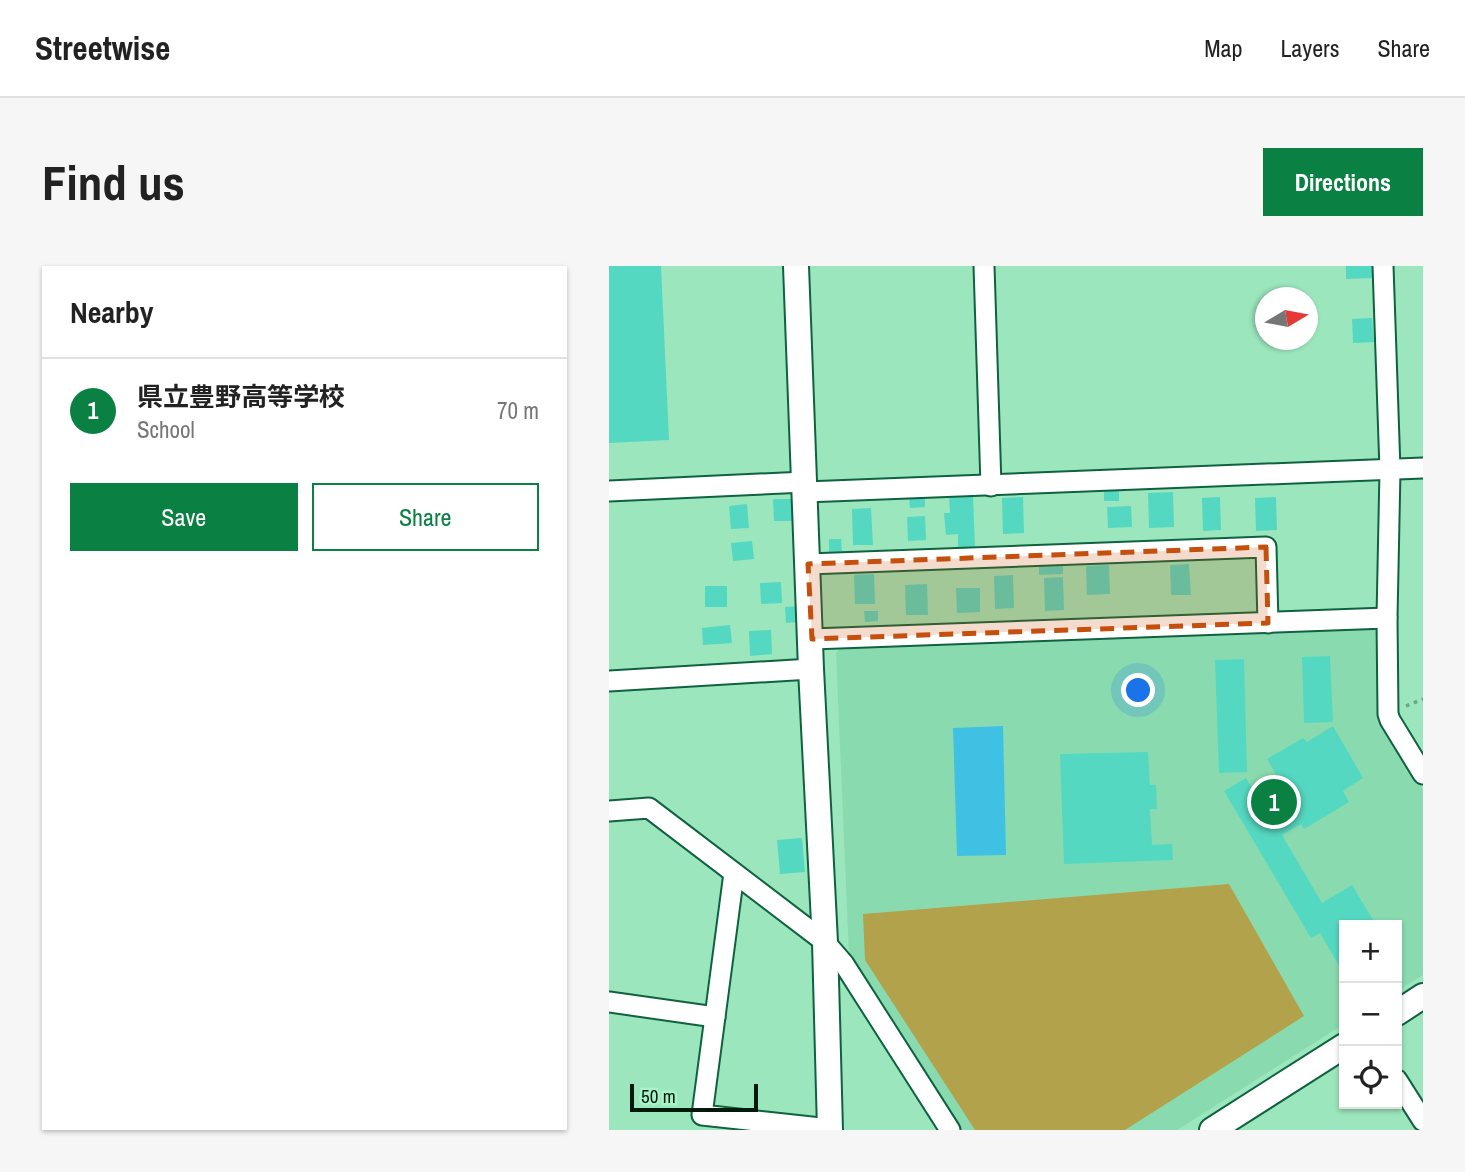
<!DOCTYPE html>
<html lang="en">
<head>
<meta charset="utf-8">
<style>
  :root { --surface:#fff; --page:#f6f6f6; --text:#222; --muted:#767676; --line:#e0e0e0; --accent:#0b8043 }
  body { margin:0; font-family:"Archivo Narrow","Noto Sans JP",sans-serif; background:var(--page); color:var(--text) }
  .controls { position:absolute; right:21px; bottom:21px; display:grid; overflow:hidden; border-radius:0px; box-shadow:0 2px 5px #0004 }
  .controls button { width:63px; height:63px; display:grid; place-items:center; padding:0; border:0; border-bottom:2px solid var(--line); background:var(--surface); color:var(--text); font:35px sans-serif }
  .compass { position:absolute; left:646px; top:21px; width:63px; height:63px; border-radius:50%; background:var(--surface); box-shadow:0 2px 5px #0004; rotate:80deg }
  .scale { position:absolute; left:21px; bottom:18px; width:128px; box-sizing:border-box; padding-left:7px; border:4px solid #00190b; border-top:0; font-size:19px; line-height:24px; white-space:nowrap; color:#00190b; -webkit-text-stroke:5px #a8f3c9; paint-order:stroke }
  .you { position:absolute; left:530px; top:425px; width:24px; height:24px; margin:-18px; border:5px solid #fff; border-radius:50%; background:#1a73e8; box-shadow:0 0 0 10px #1a73e833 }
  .badge { display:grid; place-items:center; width:46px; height:46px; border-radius:50%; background:var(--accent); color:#fff; font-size:23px; font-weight:700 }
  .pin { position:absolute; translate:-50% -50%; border:4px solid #fff; box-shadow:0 2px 7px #0006 }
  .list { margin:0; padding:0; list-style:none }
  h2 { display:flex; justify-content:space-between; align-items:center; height:91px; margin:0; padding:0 28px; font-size:30px }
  h2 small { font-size:23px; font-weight:400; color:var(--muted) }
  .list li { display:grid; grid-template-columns:46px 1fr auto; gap:21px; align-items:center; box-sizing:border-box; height:105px; padding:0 28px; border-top:2px solid var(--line) }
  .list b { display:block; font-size:26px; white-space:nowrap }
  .list p { margin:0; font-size:23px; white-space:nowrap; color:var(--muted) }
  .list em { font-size:23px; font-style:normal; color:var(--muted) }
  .actions { display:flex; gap:14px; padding:21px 28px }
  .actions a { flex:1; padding:16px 0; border:2px solid var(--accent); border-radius:0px; text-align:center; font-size:24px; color:var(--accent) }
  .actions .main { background:var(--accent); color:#fff }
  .icon { flex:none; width:38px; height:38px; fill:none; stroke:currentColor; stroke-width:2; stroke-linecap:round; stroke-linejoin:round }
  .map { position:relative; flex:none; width:814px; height:864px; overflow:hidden; border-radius:0px }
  header { display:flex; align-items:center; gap:42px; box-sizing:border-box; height:98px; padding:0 35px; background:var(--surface); border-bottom:2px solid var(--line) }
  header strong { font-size:33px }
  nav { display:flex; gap:38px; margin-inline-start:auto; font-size:24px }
  .intro { display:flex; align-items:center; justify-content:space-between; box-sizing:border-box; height:168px; padding:0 42px }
  h1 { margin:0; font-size:49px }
  .button { padding:18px 32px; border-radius:0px; background:var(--accent); color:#fff; font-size:24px; font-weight:700 }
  main { display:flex; gap:42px; padding:0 42px }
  aside { flex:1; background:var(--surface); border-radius:0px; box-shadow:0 2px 5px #0004 }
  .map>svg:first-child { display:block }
</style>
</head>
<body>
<header>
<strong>Streetwise</strong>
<nav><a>Map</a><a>Layers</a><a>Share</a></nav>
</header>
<div class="intro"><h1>Find us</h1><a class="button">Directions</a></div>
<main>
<aside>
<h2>Nearby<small></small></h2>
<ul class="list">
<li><span class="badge">1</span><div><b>県立豊野高等学校</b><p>School</p></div><em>70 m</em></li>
</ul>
<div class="actions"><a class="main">Save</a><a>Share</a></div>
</aside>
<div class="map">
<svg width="814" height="864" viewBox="0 0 814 864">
  <rect width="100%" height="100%" fill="#9be6bc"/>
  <!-- built -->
  <path fill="#89dbaf" d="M764,361L769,368L772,455L814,524V709L788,725V659H735V758L568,864H350L240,689L227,387L232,382Z"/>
  <!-- green -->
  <path fill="#b2a24c" d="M620,618L695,750L516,864H366L256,694L254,648Z"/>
  <!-- water -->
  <path fill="#3fc1e3" d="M394,460L397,589L348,590L344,462Z"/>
  <!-- building -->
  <g fill="#55d8c1">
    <path d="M0,0H52L60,174L0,177Z"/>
    <path d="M737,0H763L764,12L737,13Z"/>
    <path d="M763,52L765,76L744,77L743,53Z"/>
    <rect x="495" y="224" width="15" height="11"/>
    <path d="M564,226L565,261L540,262L539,227Z"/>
    <path d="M364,229L366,281L349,282V268L337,269L335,247H341L340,230Z"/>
    <path d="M300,231H316V241L301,242Z"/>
    <path d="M414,231L415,267L394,268L393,232Z"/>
    <path d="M611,231L612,264L594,265L593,232Z"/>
    <path d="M667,231L668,264L647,265L646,232Z"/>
    <path d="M164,233H184L185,255H165Z"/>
    <path d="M138,238L140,262L122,263L120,240Z"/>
    <path d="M522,240L523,261L499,262L498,241Z"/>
    <path d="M262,242L264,279H244L243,243Z"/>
    <path d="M316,250L317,274L299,275L298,251Z"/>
    <path d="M220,273H232L233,285L220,286Z"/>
    <path d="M143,275L145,293L124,295L122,277Z"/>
    <path d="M454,295V308L430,309V296Z"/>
    <path d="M580,298L582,329H562L561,299Z"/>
    <path d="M500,299L501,328L478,329L477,300Z"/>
    <path d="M265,308L266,338H246L245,309Z"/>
    <path d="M404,309L405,342L386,343L385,310Z"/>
    <path d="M454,311L455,344L436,345L435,312Z"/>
    <path d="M172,316L173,337L152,338L151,317Z"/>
    <path d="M318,318L319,349H297L296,319Z"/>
    <rect x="96" y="320" width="22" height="21"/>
    <path d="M347,322H371V346L348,347Z"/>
    <path d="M188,340L189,356L177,357L176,341Z"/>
    <path d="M255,345H269V355L256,356Z"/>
    <path d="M121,359L123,377L94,379L93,362Z"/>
    <path d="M162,364L163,388L141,390L140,365Z"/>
    <path d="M721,390L724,456L695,457L693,391Z"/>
    <path d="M635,393L638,506L610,507L606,394Z"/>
    <path d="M724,460L754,512L734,525L740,536L695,563L692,558L673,569L713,637L743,619L767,659H735V708L711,667L702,672L615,525L637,512L661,552L685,538L658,493L694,472L698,476Z"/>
    <path d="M539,486L541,519H547L548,543H541L543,579L563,578L564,594L455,598L451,488Z"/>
    <path d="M193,572L196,606L171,608L168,574Z"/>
  </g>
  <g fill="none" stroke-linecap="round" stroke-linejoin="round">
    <!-- minor casing -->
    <g stroke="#0f623f" stroke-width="23">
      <g id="minor">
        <path d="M375,0L382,220"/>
        <path d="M774,0L781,204L778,352L779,448L781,454L814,508"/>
        <path d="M0,225L196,216"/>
        <path d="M196,226L814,202"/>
        <path d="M199,298L657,281L659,357"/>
        <path d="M203,373L778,352"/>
        <path d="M0,415L202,403"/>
        <path d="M0,545L40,542L216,676L235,698L341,864"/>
        <path d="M125,607L93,849L221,863"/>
        <path d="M0,736L106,751"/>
        <path d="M788,814L814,855"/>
      </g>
    </g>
    <!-- tertiary casing -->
    <g stroke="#0f623f" stroke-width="28">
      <g id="tertiary">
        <path d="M187,0L202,403L216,676L221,864"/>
        <path d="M788,747L814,730"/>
        <path d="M603,864L735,780"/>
      </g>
    </g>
    <!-- path -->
    <path stroke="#6aa584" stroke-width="3.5" stroke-dasharray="3.5 5" stroke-linecap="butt" d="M797,440L814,433"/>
    <!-- minor -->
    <use href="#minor" stroke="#fff" stroke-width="19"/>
    <!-- tertiary -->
    <use href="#tertiary" stroke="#fff" stroke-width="24"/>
  </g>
  <!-- marked area -->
  <path fill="#c54f0c" fill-opacity="0.2" stroke="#c54f0c" stroke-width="5" stroke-dasharray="14 9" stroke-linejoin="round" d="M657,281L659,357L203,373L199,298Z"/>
</svg>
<div class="controls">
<button>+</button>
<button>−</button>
<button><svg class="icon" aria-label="locate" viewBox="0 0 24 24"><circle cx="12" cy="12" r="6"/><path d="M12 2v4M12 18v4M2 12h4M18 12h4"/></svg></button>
</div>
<svg class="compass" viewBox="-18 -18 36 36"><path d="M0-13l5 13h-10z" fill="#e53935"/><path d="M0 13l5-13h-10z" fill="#767676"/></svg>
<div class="scale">50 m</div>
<div class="you"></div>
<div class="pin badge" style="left:665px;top:536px">1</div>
</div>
</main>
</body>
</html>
